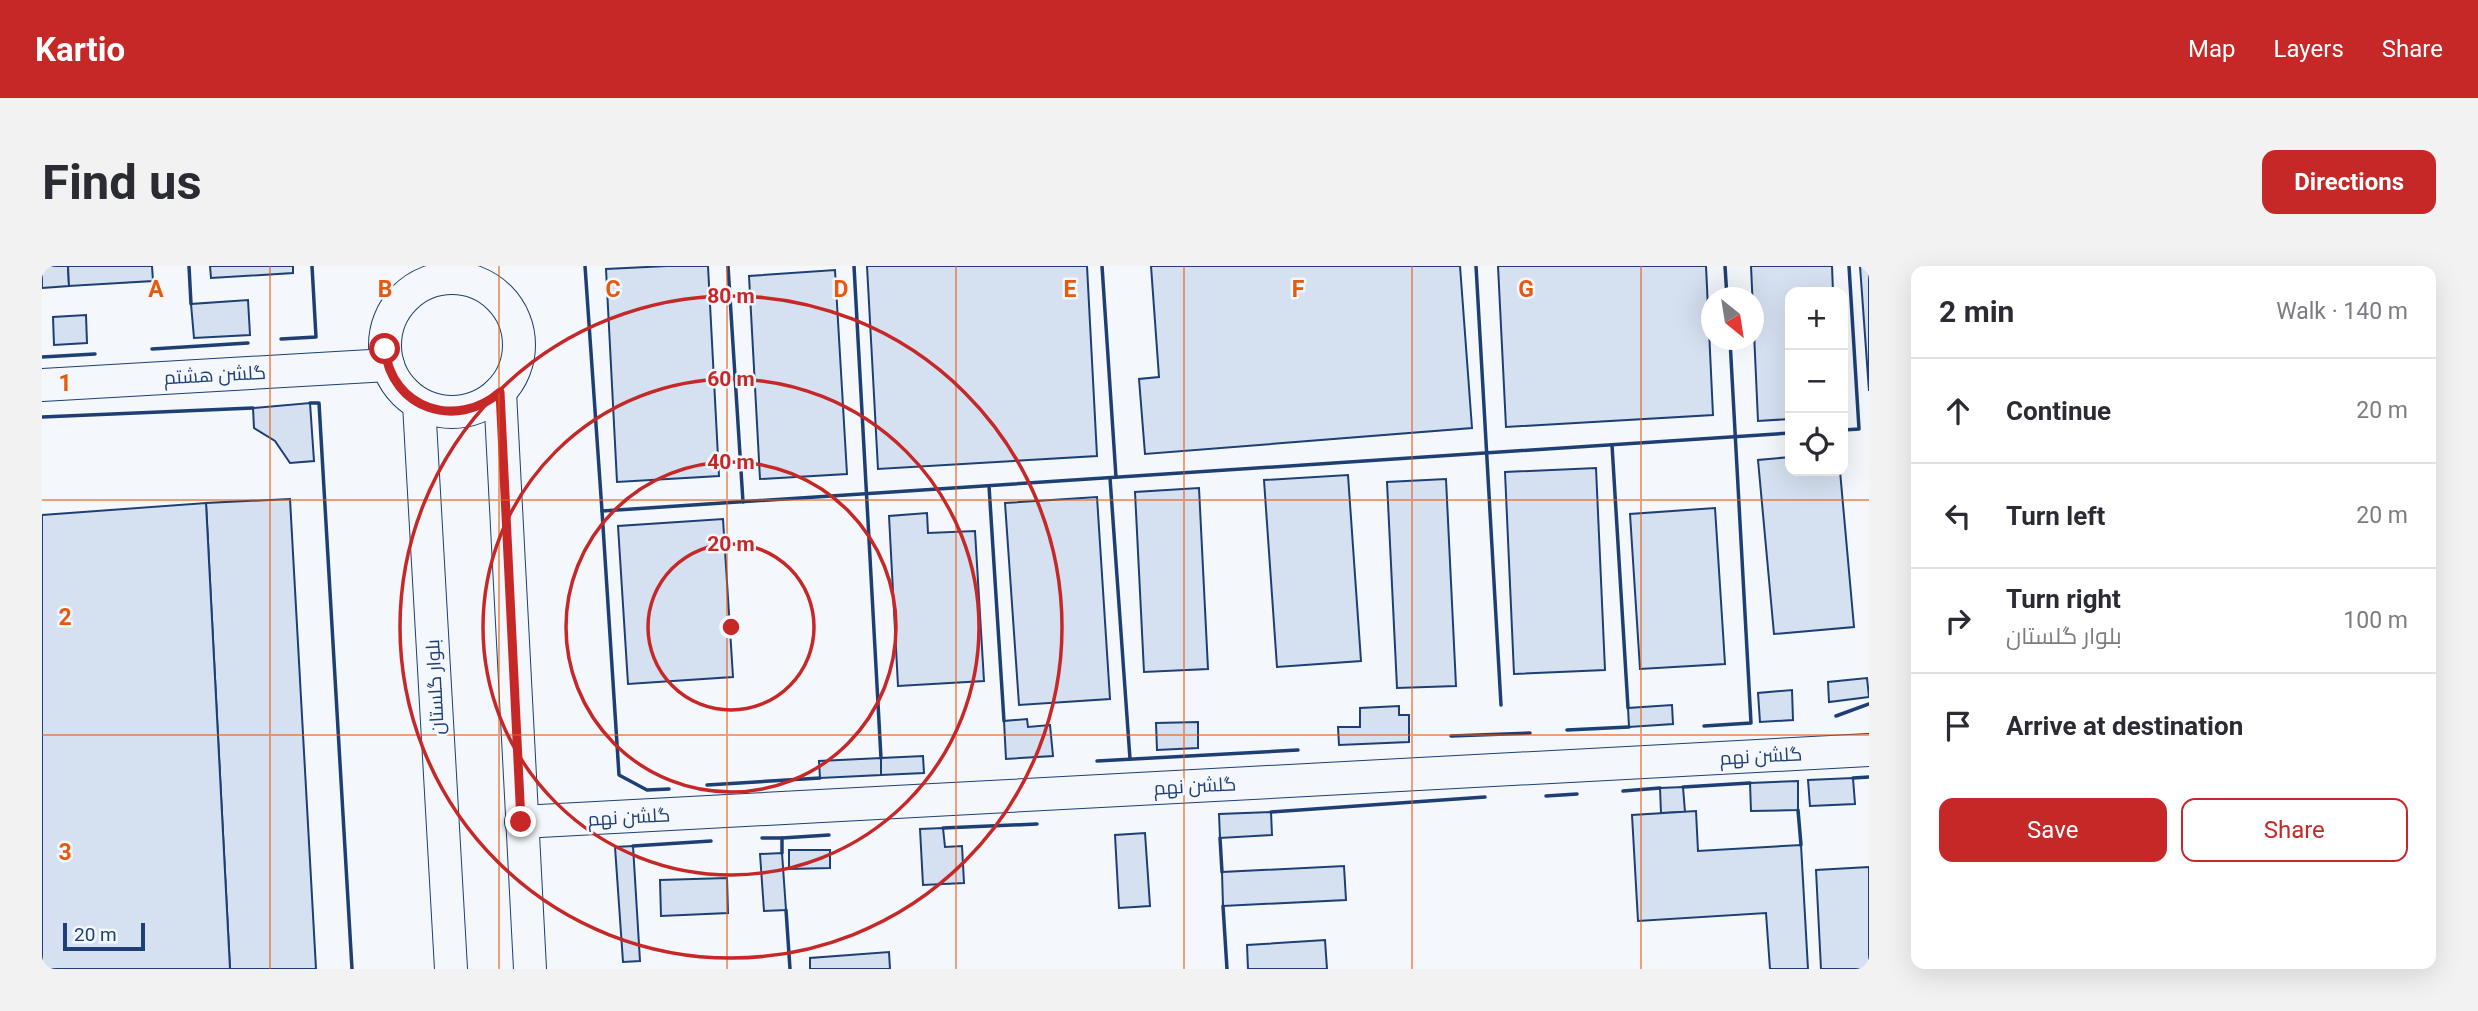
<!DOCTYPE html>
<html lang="en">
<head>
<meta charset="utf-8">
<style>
  :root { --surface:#fff; --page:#f2f2f3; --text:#2b2b33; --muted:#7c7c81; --line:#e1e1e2; --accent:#c62828 }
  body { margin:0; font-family:Roboto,Cairo,sans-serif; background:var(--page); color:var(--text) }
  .controls { position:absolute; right:21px; top:21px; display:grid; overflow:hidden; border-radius:14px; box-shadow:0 7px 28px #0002 }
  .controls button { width:63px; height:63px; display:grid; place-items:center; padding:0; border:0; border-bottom:2px solid var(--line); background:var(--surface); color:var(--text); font:35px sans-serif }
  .compass { position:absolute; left:1659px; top:21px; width:63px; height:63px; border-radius:50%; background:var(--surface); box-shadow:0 7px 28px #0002; rotate:150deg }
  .scale { position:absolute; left:21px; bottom:18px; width:82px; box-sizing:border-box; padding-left:7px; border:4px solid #1d3f73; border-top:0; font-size:19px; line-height:24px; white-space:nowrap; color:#1d3f73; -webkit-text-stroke:5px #f4f7fb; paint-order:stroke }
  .stop { position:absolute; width:21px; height:21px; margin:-16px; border:5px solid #c62828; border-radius:50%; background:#fff }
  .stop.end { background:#c62828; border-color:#fff; box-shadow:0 2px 7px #0008 }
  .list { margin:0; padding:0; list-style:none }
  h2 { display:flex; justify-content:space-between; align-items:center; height:91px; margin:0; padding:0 28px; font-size:30px }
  h2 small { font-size:23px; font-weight:400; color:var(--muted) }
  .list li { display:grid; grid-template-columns:46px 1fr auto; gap:21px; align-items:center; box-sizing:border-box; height:105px; padding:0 28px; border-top:2px solid var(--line) }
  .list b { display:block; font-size:26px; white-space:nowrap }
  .list p { margin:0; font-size:23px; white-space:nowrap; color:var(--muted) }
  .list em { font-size:23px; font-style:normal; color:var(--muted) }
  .actions { display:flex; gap:14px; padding:21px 28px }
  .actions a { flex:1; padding:16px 0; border:2px solid var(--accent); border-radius:14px; text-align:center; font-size:24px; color:var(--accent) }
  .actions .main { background:var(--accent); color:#fff }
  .icon { flex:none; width:38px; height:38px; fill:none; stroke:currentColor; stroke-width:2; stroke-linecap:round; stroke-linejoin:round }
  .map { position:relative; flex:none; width:1827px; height:703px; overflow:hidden; border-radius:14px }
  header { display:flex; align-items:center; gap:42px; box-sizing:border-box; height:98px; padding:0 35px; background:var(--accent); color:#fff }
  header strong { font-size:33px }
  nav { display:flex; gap:38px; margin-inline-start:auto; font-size:24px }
  .intro { display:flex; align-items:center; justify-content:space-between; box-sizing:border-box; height:168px; padding:0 42px }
  h1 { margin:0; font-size:49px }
  .button { padding:18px 32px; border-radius:14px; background:var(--accent); color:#fff; font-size:24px; font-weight:700 }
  main { display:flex; gap:42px; padding:0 42px }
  aside { flex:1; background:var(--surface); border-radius:14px; box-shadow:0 7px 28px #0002 }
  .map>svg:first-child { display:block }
</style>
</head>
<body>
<header>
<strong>Kartio</strong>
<nav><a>Map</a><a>Layers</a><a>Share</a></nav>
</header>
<div class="intro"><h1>Find us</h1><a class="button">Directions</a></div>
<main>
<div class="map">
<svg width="1827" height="703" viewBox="0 0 1827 703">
  <rect width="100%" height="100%" fill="#f4f7fb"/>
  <!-- building -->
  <g fill="#d5e0f0" stroke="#1d3f73" stroke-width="2">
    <path d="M0,0H26L27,20L0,22Z"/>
    <path d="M26,0H110L111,15L27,20Z"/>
    <path d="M168,0H251V7L169,12Z"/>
    <path d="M625,0H666L677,210L575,216L564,3Z"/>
    <path d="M825,0H1045L1055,190L836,203Z"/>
    <path d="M1109,0H1418L1430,162L1103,188L1097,113L1117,111Z"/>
    <path d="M1456,0H1664L1671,149L1464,161Z"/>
    <path d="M1709,0H1790L1791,26H1748V153L1716,155Z"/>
    <path d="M1818,0H1827V125Z"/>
    <path d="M793,4L805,208L718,213L707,10Z"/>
    <path d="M206,34L208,69L152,72L149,38Z"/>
    <path d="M44,49L45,77L12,79L11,51Z"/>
    <path d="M268,137L272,195L248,197L233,175L212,162L211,142Z"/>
    <path d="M1748,191V205H1798L1812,361L1732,368L1716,194Z"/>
    <path d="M1554,202L1563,404L1472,408L1463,206Z"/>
    <path d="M1306,209L1319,395L1235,401L1222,214Z"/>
    <path d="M1404,213L1414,420L1355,422L1345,216Z"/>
    <path d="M1157,222L1166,403L1102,406L1093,226Z"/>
    <path d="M1055,231L1068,433L977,439L963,237Z"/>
    <path d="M248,233L274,703H188L164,237Z"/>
    <path d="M164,237L188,703H0V249Z"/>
    <path d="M1673,242L1683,398L1598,403L1588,248Z"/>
    <path d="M885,247L886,267L933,265L942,415L856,420L847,250Z"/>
    <path d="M681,253L691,411L586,418L576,260Z"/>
    <path d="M1825,412L1827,431L1787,436L1786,416Z"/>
    <path d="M1750,424L1751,454L1718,456L1716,427Z"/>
    <path d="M1630,439L1631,458L1587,461L1586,442Z"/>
    <path d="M1357,440V449H1367V476L1297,479L1296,461H1318V442Z"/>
    <path d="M985,453L986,461L1008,459L1011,490L964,493L962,455Z"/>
    <path d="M1156,456V482L1115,484L1114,457Z"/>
    <path d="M881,490L882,507L839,509V492Z"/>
    <path d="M839,492V509L778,512L777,495Z"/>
    <path d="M1811,512L1813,538L1768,540L1766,514Z"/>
    <path d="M1756,515V544L1709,545L1708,517Z"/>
    <path d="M1641,521L1643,546L1619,547L1618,522Z"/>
    <path d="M1654,545L1656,585L1759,579L1766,703H1728L1724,647L1596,655L1590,549Z"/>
    <path d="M1229,546L1230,569L1178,572L1177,548Z"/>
    <path d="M901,562L903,581L920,580L922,617L881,619L878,563Z"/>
    <path d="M1103,567L1108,640L1077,642L1073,569Z"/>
    <path d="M591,580L598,695L581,696L573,581Z"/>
    <path d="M747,584H788V602L747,603Z"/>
    <path d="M740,587L744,644L722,645L718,588Z"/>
    <path d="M1302,600L1304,634L1181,640L1180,606Z"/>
    <path d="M1827,601V703H1779L1774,604Z"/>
    <path d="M685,612L686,647L619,650L618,614Z"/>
    <path d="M1283,674L1285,703H1206L1205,679Z"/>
    <path d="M847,686L848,703H768V692Z"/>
  </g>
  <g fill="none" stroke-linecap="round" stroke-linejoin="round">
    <!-- minor casing -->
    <g stroke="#1d3f73" stroke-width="34">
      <g id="minor">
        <circle cx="410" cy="79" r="67"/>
        <path d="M0,119L346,99"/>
        <path d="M458,126L488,703"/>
        <path d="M377,138L409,703"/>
        <path d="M479,556L1827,484"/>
      </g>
    </g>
    <!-- minor -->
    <use href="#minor" stroke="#f4f7fb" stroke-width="32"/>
    <!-- wall -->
    <g stroke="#1d3f73" stroke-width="3.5">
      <path d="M147,0L149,38"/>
      <path d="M543,0L560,245"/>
      <path d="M686,0L701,236"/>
      <path d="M812,0L839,492"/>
      <path d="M1060,0L1074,211"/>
      <path d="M1434,0L1459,439"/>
      <path d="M1683,0L1685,32"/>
      <path d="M239,73L274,71L270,0"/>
      <path d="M110,83L206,77"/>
      <path d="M0,91L53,88"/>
      <path d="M268,137H277L310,703"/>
      <path d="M0,151L211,142"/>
      <path d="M1801,164L1817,163L1807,0"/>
      <path d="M1570,179L1586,442"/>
      <path d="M1068,212L1088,493"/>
      <path d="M947,220L962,455"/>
      <path d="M1794,450L1827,438"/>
      <path d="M1662,460L1709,457L1688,74"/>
      <path d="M1525,464L1587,461"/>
      <path d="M1409,470L1488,467"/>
      <path d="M1055,495L1256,484"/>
      <path d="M1811,512L1827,511"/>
      <path d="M665,519L778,512"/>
      <path d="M1641,521L1708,517"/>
      <path d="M627,523L605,524L577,509L560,245L1748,167"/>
      <path d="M1581,525L1618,522"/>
      <path d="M1504,530L1535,528"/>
      <path d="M1756,544L1759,579"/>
      <path d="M1229,546L1443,531"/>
      <path d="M901,562L995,558"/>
      <path d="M720,572H740"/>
      <path d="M1178,572L1180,606"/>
      <path d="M591,580L669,575"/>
      <path d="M740,587V572L787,569"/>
      <path d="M1181,640L1185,703"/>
      <path d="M744,644L748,703"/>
    </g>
  </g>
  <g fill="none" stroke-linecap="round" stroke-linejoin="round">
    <!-- route -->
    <path stroke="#c62828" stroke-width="9" d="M343,83C349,143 415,164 458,126L479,556"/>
  </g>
  <!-- grid -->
  <path fill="none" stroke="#e8590c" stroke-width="2" stroke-opacity="0.55" d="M228,0V703M457,0V703M685,0V703M914,0V703M1142,0V703M1370,0V703M1599,0V703M0,234H1827M0,469H1827"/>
  <!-- distance rings -->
  <g fill="none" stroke="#c62828" stroke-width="3.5">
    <circle cx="689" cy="361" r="83"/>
    <circle cx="689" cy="361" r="165"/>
    <circle cx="689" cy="361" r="248"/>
    <circle cx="689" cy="361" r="331"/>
  </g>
  <g text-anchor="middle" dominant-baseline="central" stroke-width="5" stroke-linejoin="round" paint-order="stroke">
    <!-- street labels -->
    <g font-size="19" fill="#1d3f73" stroke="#f4f7fb">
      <text transform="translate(173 109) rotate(-3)">گلشن هشتم</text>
      <text transform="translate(393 421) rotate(-93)">بلوار گلستان</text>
      <text transform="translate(1719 490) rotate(-3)">گلشن نهم</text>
      <text transform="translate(1153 520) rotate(-3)">گلشن نهم</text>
      <text transform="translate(587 551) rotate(-3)">گلشن نهم</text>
    </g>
  </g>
  <g font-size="23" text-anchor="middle" font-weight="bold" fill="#e8590c" stroke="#f4f7fb" stroke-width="5" stroke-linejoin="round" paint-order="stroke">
    <text x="114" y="31">A</text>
    <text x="343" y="31">B</text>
    <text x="571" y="31">C</text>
    <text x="799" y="31">D</text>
    <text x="1028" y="31">E</text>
    <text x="1256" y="31">F</text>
    <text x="1484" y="31">G</text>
    <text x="23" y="125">1</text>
    <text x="23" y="359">2</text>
    <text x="23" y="594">3</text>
  </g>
  <circle cx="689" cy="361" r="10" fill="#c62828" stroke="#f4f7fb" stroke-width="3.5"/>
  <g font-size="21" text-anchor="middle" font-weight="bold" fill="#c62828" stroke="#f4f7fb" stroke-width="5" stroke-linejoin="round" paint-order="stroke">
    <text x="689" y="37">80 m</text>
    <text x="689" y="120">60 m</text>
    <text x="689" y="203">40 m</text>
    <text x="689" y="285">20 m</text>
  </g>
</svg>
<div class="controls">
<button>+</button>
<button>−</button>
<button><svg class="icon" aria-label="locate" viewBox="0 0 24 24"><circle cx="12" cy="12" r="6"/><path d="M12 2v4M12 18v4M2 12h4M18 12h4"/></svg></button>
</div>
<svg class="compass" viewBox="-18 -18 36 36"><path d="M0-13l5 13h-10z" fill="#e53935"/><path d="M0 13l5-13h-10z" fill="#7c7c81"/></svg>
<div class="scale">20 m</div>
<div class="stop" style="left:343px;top:83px"></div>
<div class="stop end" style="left:479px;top:556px"></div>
</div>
<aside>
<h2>2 min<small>Walk · 140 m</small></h2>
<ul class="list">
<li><svg class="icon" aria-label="ahead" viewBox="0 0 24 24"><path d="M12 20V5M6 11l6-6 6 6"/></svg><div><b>Continue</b></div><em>20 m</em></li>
<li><svg class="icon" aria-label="left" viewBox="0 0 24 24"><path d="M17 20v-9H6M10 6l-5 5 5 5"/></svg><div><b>Turn left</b></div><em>20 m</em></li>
<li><svg class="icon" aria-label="right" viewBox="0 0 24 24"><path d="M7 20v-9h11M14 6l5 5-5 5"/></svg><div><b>Turn right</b><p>بلوار گلستان</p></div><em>100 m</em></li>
<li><svg class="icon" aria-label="arrive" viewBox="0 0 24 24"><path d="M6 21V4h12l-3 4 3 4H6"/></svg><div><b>Arrive at destination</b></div></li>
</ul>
<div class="actions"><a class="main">Save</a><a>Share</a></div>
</aside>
</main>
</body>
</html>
